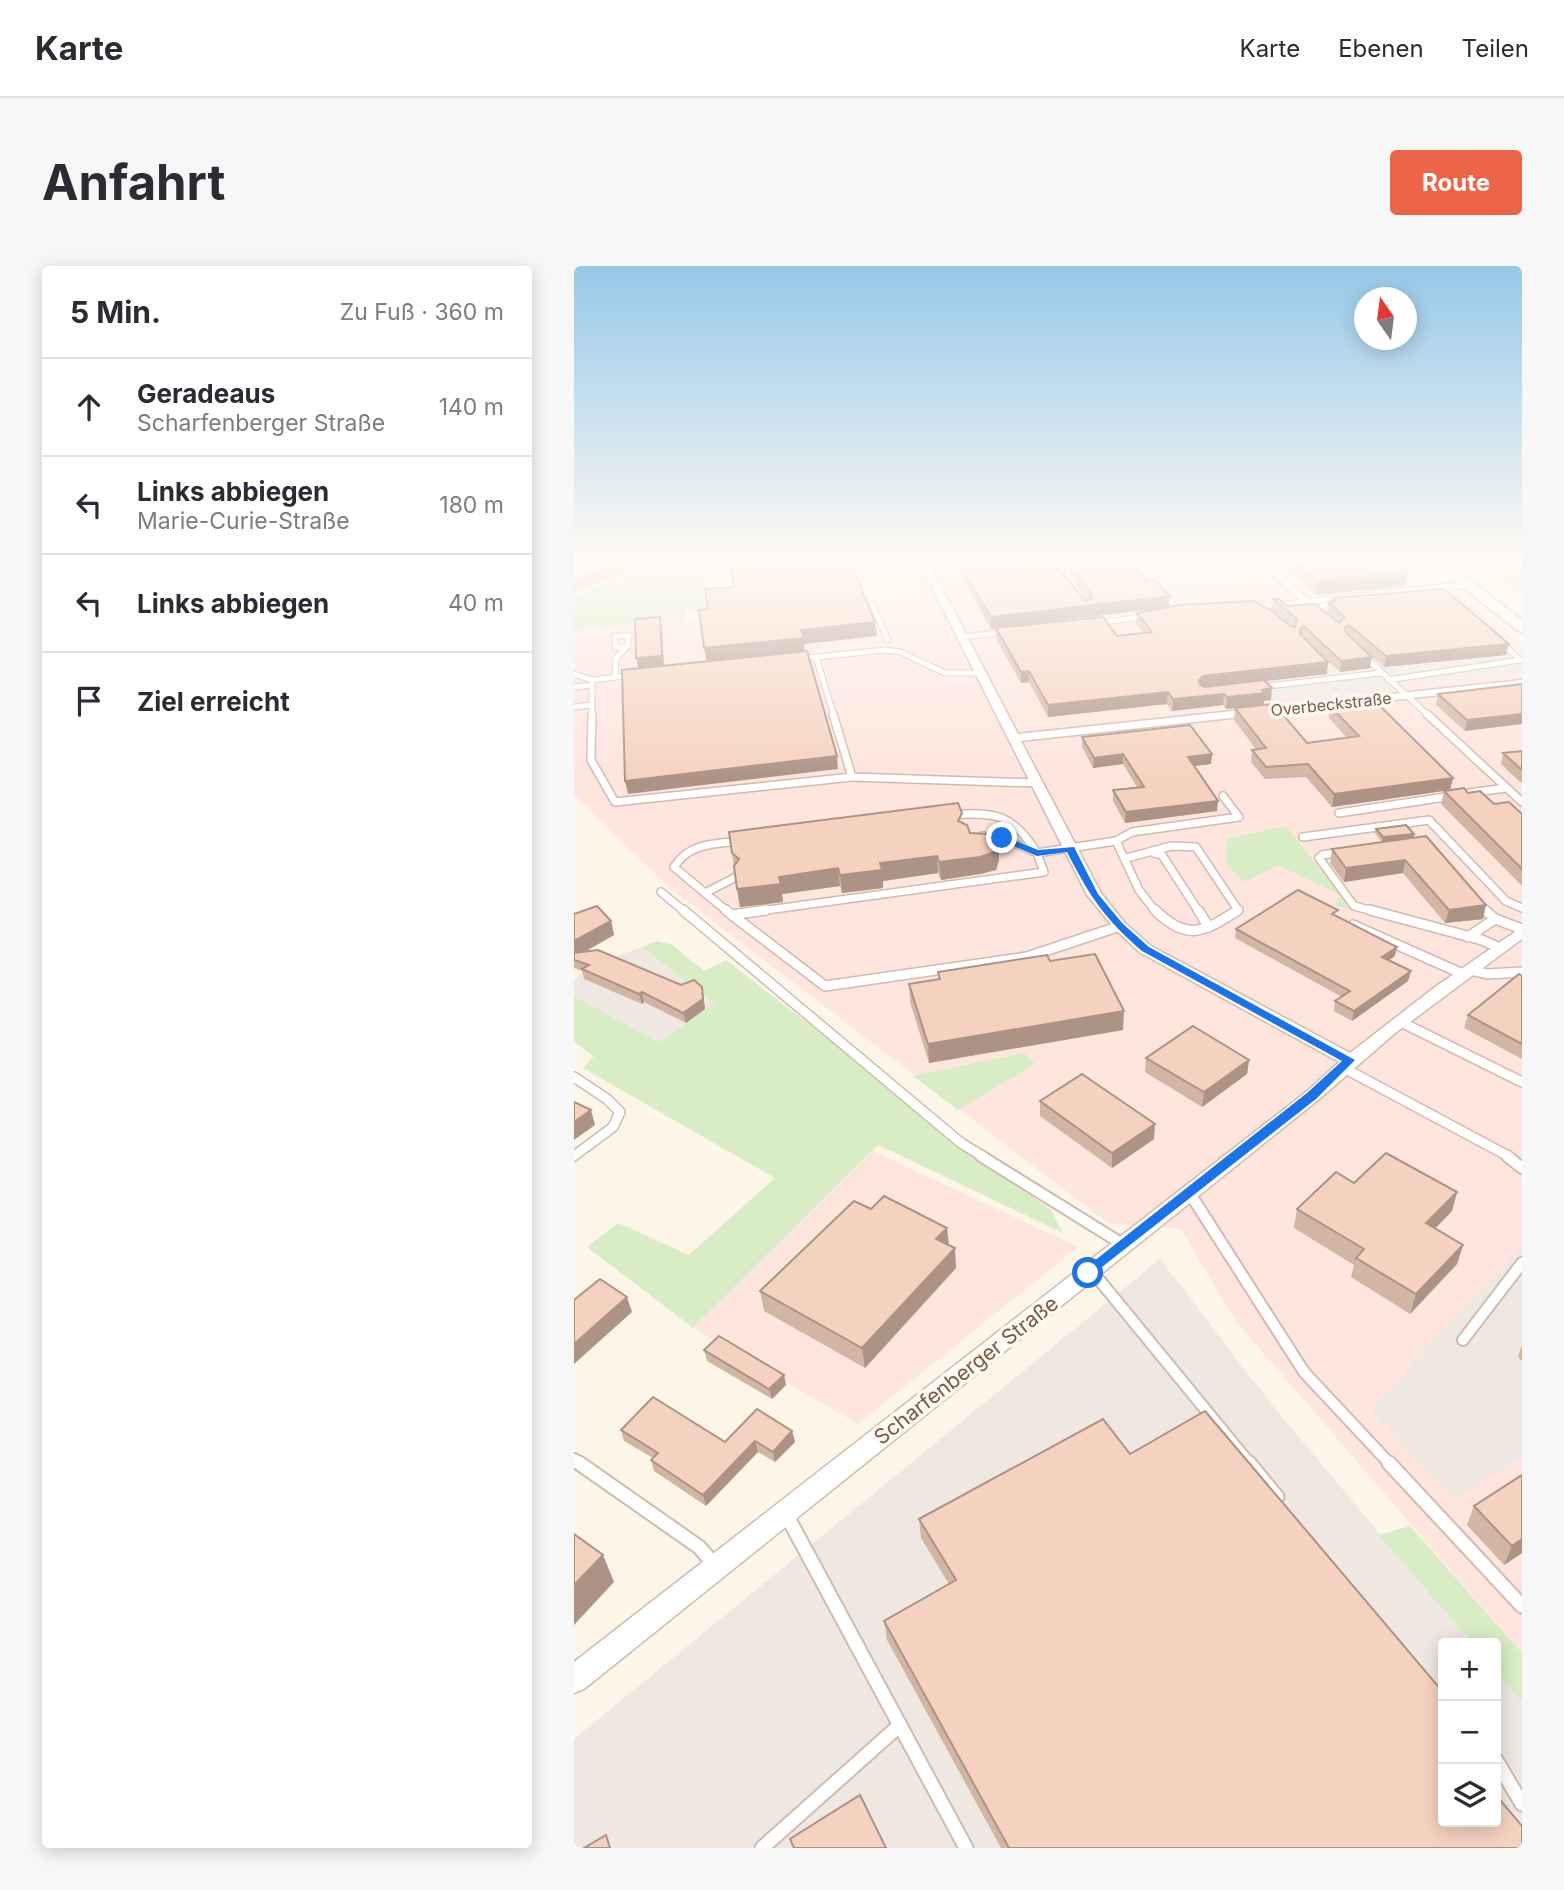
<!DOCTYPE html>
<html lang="de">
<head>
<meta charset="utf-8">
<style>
  :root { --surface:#fff; --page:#f7f7f7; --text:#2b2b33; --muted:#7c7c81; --line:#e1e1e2; --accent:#ed6548 }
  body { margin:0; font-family:Inter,sans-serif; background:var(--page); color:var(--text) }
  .controls { position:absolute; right:21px; bottom:21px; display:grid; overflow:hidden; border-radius:7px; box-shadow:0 4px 18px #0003 }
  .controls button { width:63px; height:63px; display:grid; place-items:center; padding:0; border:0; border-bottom:2px solid var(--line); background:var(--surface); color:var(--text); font:35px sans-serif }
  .compass { position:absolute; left:780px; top:21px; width:63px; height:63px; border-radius:50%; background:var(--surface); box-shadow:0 4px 18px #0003; rotate:346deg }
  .stop { position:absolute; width:21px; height:21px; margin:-16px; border:5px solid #1a73e8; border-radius:50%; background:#fff }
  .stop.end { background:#1a73e8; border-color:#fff; box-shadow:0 2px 7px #0008 }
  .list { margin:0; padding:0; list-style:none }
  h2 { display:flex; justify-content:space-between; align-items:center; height:91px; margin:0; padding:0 28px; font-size:30px }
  h2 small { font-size:23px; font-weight:400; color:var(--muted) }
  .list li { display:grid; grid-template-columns:46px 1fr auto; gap:21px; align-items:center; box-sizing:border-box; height:98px; padding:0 28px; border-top:2px solid var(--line) }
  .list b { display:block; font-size:26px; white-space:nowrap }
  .list p { margin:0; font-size:23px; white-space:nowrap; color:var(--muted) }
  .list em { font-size:23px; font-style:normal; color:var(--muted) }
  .icon { flex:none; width:38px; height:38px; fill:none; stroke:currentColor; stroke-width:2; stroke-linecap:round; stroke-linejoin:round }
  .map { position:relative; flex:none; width:948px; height:1582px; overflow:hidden; border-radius:7px }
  header { display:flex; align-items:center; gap:42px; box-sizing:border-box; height:98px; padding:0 35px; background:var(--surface); border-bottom:2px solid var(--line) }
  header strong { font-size:33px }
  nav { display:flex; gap:38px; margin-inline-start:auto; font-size:24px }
  .intro { display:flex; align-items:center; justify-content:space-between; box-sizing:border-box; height:168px; padding:0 42px }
  h1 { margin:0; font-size:49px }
  .button { padding:18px 32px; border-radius:7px; background:var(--accent); color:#fff; font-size:24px; font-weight:700 }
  main { display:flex; gap:42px; padding:0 42px }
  aside { flex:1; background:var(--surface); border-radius:7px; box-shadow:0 4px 18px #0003 }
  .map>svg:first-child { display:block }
</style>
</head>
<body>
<header>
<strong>Karte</strong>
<nav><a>Karte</a><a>Ebenen</a><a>Teilen</a></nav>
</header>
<div class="intro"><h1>Anfahrt</h1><a class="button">Route</a></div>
<main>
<aside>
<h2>5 Min.<small>Zu Fuß · 360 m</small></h2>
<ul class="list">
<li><svg class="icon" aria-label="ahead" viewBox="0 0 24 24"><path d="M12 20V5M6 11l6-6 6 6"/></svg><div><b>Geradeaus</b><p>Scharfenberger Straße</p></div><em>140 m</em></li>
<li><svg class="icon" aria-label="left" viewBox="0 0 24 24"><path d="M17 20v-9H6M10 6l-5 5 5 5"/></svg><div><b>Links abbiegen</b><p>Marie-Curie-Straße</p></div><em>180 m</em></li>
<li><svg class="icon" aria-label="left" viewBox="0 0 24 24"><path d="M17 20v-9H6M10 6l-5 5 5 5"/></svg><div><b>Links abbiegen</b></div><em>40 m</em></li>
<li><svg class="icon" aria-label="arrive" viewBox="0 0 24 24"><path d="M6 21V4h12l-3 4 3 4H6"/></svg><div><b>Ziel erreicht</b></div></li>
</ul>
</aside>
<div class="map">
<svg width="948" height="1582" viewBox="0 0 948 1582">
  <rect width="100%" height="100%" fill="#fef5e9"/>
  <!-- commercial -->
  <g fill="#fee5dd">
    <path d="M310,293H839L948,379V654L944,657L948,659V1387L661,1054L607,963L534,957L97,623L0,529V364L347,332L333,305L319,301Z"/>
    <path d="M299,885L504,981L284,1158L119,1062Z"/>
  </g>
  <!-- industrial -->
  <g fill="#efe8e2">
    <path d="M489,293H632L673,335L688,334L700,346L745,347L862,329L948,397V407L595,446L558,398L576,376L556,350L531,352Z"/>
    <path d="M68,681L142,737L85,776L0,730V713L27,696Z"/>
    <path d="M948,980V1191L881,1233L796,1143Z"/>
    <path d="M586,993L698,1139L898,1377H869V1556H922V1405L948,1436V1582H0V1473Z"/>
  </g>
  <!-- green -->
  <g fill="#d8edc6">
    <path d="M94,293H281L133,306L137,346L121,347L111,340L112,354L0,364V331Z"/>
    <path d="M898,293H948V327Z"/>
    <path d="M712,560L775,640L771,643L760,637L767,630L704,599L670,616L652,598L653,573Z"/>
    <path d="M82,675L97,678L130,705L152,694L477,944L489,967L304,879L119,1062L13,981L44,957L115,989L201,912L9,802L20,790L0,776V730L85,776L141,737L68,681Z"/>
    <path d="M450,787L461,798L384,844L339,810Z"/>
    <path d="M836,1260L948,1387V1436L922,1405V1377H898L805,1269Z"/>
  </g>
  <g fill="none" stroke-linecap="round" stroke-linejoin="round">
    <!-- lane-far4 casing -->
    <g stroke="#d2bbad" stroke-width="7">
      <g id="lane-far4">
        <path d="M476,293L488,309"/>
        <path d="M560,293L605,345"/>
        <path d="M674,295L687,294"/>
        <path d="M298,338L314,374"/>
        <path d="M679,341L732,336L737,339"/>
        <path d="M744,345L749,339L764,337"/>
        <path d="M523,357L574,350"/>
        <path d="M41,370H55L53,381H41Z"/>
        <path d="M389,371L432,366"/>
        <path d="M790,390L855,450"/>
        <path d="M225,392L242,391"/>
        <path d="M0,408L18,414"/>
        <path d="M41,411L42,392L53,381"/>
        <path d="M814,414L946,394L925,374"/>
        <path d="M0,421L18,419"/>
        <path d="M686,421L807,407"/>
        <path d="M0,441L17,439"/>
        <path d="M18,450V414L58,409"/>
        <path d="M260,450L242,391L311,384L326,386L371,407H407"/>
      </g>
    </g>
    <!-- lane-far3 casing -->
    <g stroke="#d2bbad" stroke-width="10">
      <g id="lane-far3">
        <path d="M18,448L17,494L41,536L278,511"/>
        <path d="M259,448L278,511L463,517"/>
        <path d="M853,448L948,536"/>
        <path d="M895,527L932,522"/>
        <path d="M765,547L878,530"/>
        <path d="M378,549C421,545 440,549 463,587"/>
        <path d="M408,570L428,572L461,586"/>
        <path d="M729,571L855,554L932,635L948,642"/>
        <path d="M542,575L565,624L582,646"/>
        <path d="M768,586L748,589L745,592L780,640L803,646"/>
        <path d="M580,587L588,589L625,646"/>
        <path d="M553,592L597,580L622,581L664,644L661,646"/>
        <path d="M87,626L111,646"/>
        <path d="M131,627L100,601C115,577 140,578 166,575"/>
        <path d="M902,637L913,646"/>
        <path d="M154,646L131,627L162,611"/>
        <path d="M179,646L470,606L463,587L542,575L558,566L665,551L649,530"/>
      </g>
    </g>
    <!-- lane-far2 casing -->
    <g stroke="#d2bbad" stroke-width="12">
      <g id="lane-far2">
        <path d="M109,644L387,877L410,891"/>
        <path d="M152,644L158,649"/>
        <path d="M192,644L158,649L251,720L453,691L546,660"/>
        <path d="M581,644C613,676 630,666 664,644"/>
        <path d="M624,644L635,661"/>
        <path d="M796,644L908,674L926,682"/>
        <path d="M911,644L921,653L948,663"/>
        <path d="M779,659L891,709"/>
        <path d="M894,671L921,653"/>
        <path d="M897,704L913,708L948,706"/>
        <path d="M825,755L948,816"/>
        <path d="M768,801L936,891"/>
        <path d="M0,811L33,833L46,846L39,861L0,890"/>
      </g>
    </g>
    <!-- lane-far1 casing -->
    <g stroke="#d2bbad" stroke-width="14">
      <g id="lane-far1">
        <path d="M407,890L550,979"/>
        <path d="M933,890L948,902"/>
        <path d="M615,926L730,1106L816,1198"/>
        <path d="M518,1005L676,1198"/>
        <path d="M889,1074L948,997"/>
        <path d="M0,1193L8,1198"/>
      </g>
    </g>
    <!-- lane casing -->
    <g stroke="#d2bbad" stroke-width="17">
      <g id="lane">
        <path d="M5,1197L125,1281L141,1299"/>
        <path d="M675,1197L703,1231"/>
        <path d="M815,1197L948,1340"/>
        <path d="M212,1248L392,1582"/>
        <path d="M922,1494L948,1538"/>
        <path d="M188,1582L326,1459"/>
      </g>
    </g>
    <!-- street casing -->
    <g stroke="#d2bbad" stroke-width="3">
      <g id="street">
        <path d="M326,293L348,296L371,293L357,301L444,468L948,414V420L447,475L527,627L551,657L577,680L776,787L861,721L948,661V673L820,768L744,834L10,1423L0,1427V1396L732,826L765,796L565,686L541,663L513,629L348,302L335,300Z"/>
        <path d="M680,293H690L734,333L892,316L897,319L892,322L732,339Z"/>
      </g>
    </g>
    <!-- secondary casing -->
    <g stroke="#d7bead" stroke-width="4">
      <path id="secondary" d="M853,293H868L948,354V366L943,364Z"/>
    </g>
    <!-- highway casing -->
    <g stroke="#ddd4d0" stroke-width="3">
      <path id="highway" d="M52,293H76L73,297L0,325V314Z"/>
    </g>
    <!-- lane-far4 -->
    <use href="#lane-far4" stroke="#fff" stroke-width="5"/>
    <!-- lane-far3 -->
    <use href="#lane-far3" stroke="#fff" stroke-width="7"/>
    <!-- lane-far2 -->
    <use href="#lane-far2" stroke="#fff" stroke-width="9"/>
    <!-- lane-far1 -->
    <use href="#lane-far1" stroke="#fff" stroke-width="10"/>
    <!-- lane -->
    <use href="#lane" stroke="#fff" stroke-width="13"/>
    <!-- street -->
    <use href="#street" fill="#fff" fill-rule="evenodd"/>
    <!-- secondary -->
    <use href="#secondary" fill="#fff" fill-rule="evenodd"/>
    <!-- highway -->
    <use href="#highway" fill="#fbb19d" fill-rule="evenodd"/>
  </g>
  <!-- wall -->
  <g fill="#d3b5a4" fill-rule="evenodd">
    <path d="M703,293H817L831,320L742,329Z"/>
    <path d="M385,299L512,335L513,334L495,310L496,300L595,341L698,344L699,333L713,340L758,352L753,347L754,336H758L759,332L932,389L810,401L792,386L796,402L766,406L737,379L753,408L691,415L697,434L690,435V439L652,443L649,439L598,445L593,438L474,451L455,416L447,417L422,373V362L417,363L386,309ZM594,341L563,347L562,358L569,367L543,370L447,359Z"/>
    <path d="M948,418L891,465L862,439L864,428Z"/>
    <path d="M756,440L879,512L876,524L894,527L920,538L948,548V619H947L867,538L870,525L876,524L758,541L732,511L691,513L677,496L678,484L682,483L660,454L661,442L733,477L773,472L755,452Z"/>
    <path d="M508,471L638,488L637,498L620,500L643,545L551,557L539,535V524L563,521L549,498L519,502L508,481Z"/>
    <path d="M948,485V516H946L927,498L929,487Z"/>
    <path d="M389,557L396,567L425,576V594L422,604L406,608L367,614L364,607L309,615V622L268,627L266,620L208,628L209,636L166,641L155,566Z"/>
    <path d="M802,563L840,568V572L909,653L871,657L829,607L770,616L756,597L758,583L808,576L801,567Z"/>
    <path d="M0,648L37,655L40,669L10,686L107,719L128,721L131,743L112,757L70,736L68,738L10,713L8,705L0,702Z"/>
    <path d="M763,651L821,690L815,694L834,715L778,755L760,745L761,735L768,731L661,672L662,663Z"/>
    <path d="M476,695L549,764L355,797L336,736L335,718L365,713L364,706Z"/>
    <path d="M948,710V793L890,762L894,749Z"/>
    <path d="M572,792L675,794L673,808L628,841L571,806Z"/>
    <path d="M466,835L580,873L538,902L466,850Z"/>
    <path d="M780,917L883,926L878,945L861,962L889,979L883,998L836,1048L777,1011L780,999L720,962L723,943Z"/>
    <path d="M297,943L373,962L374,979L382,1002L291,1102L190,1045L186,1025Z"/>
    <path d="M947,1081H948V1095L944,1091Z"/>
    <path d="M130,1084L210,1109L212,1119L198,1133L133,1095Z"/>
    <path d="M47,1164L151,1176L218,1165L221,1176L201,1196L184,1186L132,1240L80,1205L77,1194L79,1192L50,1175Z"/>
    <path d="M556,1188L869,1556L948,1582H427L313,1374L310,1355L375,1318L347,1272L345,1253Z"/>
    <path d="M900,1240L948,1287L930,1299L893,1259Z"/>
  </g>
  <!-- shaded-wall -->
  <g fill="#ac9386">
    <path d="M834,306L831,320L742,329L744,315Z"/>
    <path d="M596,330L595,341L417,363V351Z"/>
    <path d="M86,351L88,362L90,401L65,404L62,392Z"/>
    <path d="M301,356L303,370L230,378L231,387L133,397L130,382L227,364Z"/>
    <path d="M730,360L728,371L724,374L726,363Z"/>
    <path d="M935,378L932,389L810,401L812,390Z"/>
    <path d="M798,391L796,402L766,406L767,395Z"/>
    <path d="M754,396L753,408L628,422L624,426L625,414L629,410Z"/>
    <path d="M455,405V416L447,417V406Z"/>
    <path d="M698,422L697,434L690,435V439L652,443L653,431Z"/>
    <path d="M594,426L593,438L474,451V439Z"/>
    <path d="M650,428L649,439L598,445L599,433Z"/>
    <path d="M948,448V458L891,465L893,454Z"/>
    <path d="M549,488V498L519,502L520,492Z"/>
    <path d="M638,488L637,498L613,501L614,491Z"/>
    <path d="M263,490L264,503L54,528L51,515Z"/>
    <path d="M879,512L876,524L758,541L760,528Z"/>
    <path d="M644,535L643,545L551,557L552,546Z"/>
    <path d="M840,568L839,572L808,576L809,571Z"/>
    <path d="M425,576V594L422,604L406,608L367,614L365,596Z"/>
    <path d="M363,590L364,607L309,615V622L268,627L266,609L306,597Z"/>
    <path d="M831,594L829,607L770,616L772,602Z"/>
    <path d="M264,602L266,620L208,628L209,636L166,641L163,623L205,611Z"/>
    <path d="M912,639L909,653L871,657L875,644Z"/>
    <path d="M37,655L40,669L0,692V675Z"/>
    <path d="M823,681L821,690L806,700L808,691Z"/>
    <path d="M837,705L834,715L778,755L780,745Z"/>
    <path d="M128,721L131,743L112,757L109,747Z"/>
    <path d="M68,726L70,736L68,738L65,728Z"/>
    <path d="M550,745L549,764L355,797L354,778Z"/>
    <path d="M675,794L673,808L628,841L630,826Z"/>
    <path d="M17,844L21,859L0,874V856Z"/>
    <path d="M581,858L580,873L538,902V887Z"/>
    <path d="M883,926L878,945L847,977L852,957Z"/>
    <path d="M373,962L375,981L362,973Z"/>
    <path d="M889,979L883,998L836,1048L842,1028Z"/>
    <path d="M381,982L382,1002L291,1102L288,1082Z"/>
    <path d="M53,1031L58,1046L0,1098V1078Z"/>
    <path d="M210,1109L212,1119L198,1133L195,1123Z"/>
    <path d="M218,1165L221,1176L201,1196L199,1186Z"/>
    <path d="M181,1175L184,1186L132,1240L129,1229Z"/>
    <path d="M948,1273V1287L930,1299L938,1280Z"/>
    <path d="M29,1289L40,1316L0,1359V1319Z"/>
  </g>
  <!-- building -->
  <g fill="#f5d2bf" stroke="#ac9386" stroke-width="2">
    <path d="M155,293H275L301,356L227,364L230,372L130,382L125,344L134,343L131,323L160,321Z"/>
    <path d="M451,293H475L512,335L517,333V327L496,300L555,294L572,315L581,314L596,330L417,351L385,299Z"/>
    <path d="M719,293H817L834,306L744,315Z"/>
    <path d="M870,323L935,378L812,390L775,359L771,362L772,367L798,391L767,395L730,360L726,363V368L754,396L629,410L625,414L626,419L631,421L690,414L698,422L688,424L691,427L653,431L650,428L599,433L594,426L474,439L455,405L447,406L422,362L529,351L543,370L578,366L563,347L606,339L679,335L700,346L716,360L721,361L723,353L699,333H705L713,340L740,338L765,357L771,351L754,336L762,335L759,332Z"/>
    <path d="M86,351L88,390L62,392L61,353Z"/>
    <path d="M233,385L263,490L51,515L48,404Z"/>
    <path d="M948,418V448L893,454L864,428Z"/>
    <path d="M801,435L879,512L760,528L734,498L692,501L678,484L692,482L661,442L700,438L733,477L785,470L756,440Z"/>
    <path d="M616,459L638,488L614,491L644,535L552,546L539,524L570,521L549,488L520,492L508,471Z"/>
    <path d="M948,485V504L929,487Z"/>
    <path d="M890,522L894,527L906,525L920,538L935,536L948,548V603L870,525Z"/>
    <path d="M384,537L388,547L384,555L393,559L396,567L415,568L425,576L421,586L406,591L365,596L363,590L306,597L308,604L266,609L264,602L205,611L207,618L163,623L160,600L165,593L158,587L155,566Z"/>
    <path d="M832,559L840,568L809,571L802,563Z"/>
    <path d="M852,570L912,639L875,644L831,594L772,602L758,583Z"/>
    <path d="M724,624L764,644L758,648L823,681L808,691L837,705L780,745L761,735L776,725L662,663Z"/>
    <path d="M23,640L37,655L0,675V648Z"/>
    <path d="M24,684L107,719L120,714L128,721L129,733L109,747L68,726L65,728L8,703L15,699L0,694V687Z"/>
    <path d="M521,688L550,745L354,778L335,718L366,713L364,706L473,689L476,695Z"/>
    <path d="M945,708L948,710V778L894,749Z"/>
    <path d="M619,760L675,794L630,826L572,792Z"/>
    <path d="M508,808L581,858L538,887L466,835Z"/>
    <path d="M0,836L17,844L0,856Z"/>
    <path d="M812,887L883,926L852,957L889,979L842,1028L782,992L790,983L723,943L762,906L780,917Z"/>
    <path d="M310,930L373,962L362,973L381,982L288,1082L186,1025L280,935L297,943Z"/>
    <path d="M26,1013L53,1031L0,1078V1034Z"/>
    <path d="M145,1070L210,1109L195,1123L130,1084Z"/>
    <path d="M79,1131L151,1176L183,1143L218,1165L199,1186L181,1175L129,1229L77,1194L84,1187L47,1164Z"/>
    <path d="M631,1145L869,1426V1556H922V1529L948,1560V1582H435L310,1355L382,1314L345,1253L529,1153L556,1188Z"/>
    <path d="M948,1209V1273L938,1280L900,1240Z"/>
    <path d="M0,1268L29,1289L0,1319Z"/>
    <path d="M286,1529L312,1582H220L216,1573Z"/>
    <path d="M32,1569L36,1582H10Z"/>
  </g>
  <!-- sky -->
  <linearGradient id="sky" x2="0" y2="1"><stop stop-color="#96c8e8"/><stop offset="0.57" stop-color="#fffaf5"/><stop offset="1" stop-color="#fffaf5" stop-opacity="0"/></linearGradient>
  <rect width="948" height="514" fill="url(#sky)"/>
  <!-- route -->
  <path fill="#1a73e8" d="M425,570H431L464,584L500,581L524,628L549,658L575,681L781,794L742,833L514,1012L510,1011V1003L733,827L768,795L568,685C530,652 516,631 493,586L463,590L425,574Z"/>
  <g text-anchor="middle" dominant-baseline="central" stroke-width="7" stroke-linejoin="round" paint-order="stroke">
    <!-- far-street labels -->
    <g font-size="16" fill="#7b594a" stroke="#fff9f1">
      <text transform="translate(757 438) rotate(-6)">Overbeckstraße</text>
    </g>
    <!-- near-street labels -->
    <g font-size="21" fill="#7b594a" stroke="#fff9f1">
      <text transform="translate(392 1104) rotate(-38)">Scharfenberger Straße</text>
    </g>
  </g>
</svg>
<div class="controls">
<button>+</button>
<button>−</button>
<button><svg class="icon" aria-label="layers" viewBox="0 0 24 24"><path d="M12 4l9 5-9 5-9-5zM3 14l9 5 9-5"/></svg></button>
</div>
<svg class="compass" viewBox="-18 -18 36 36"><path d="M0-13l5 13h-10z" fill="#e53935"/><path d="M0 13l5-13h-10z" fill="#7c7c81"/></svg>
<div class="stop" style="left:514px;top:1007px"></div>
<div class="stop end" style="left:428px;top:572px"></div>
</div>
</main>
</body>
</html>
